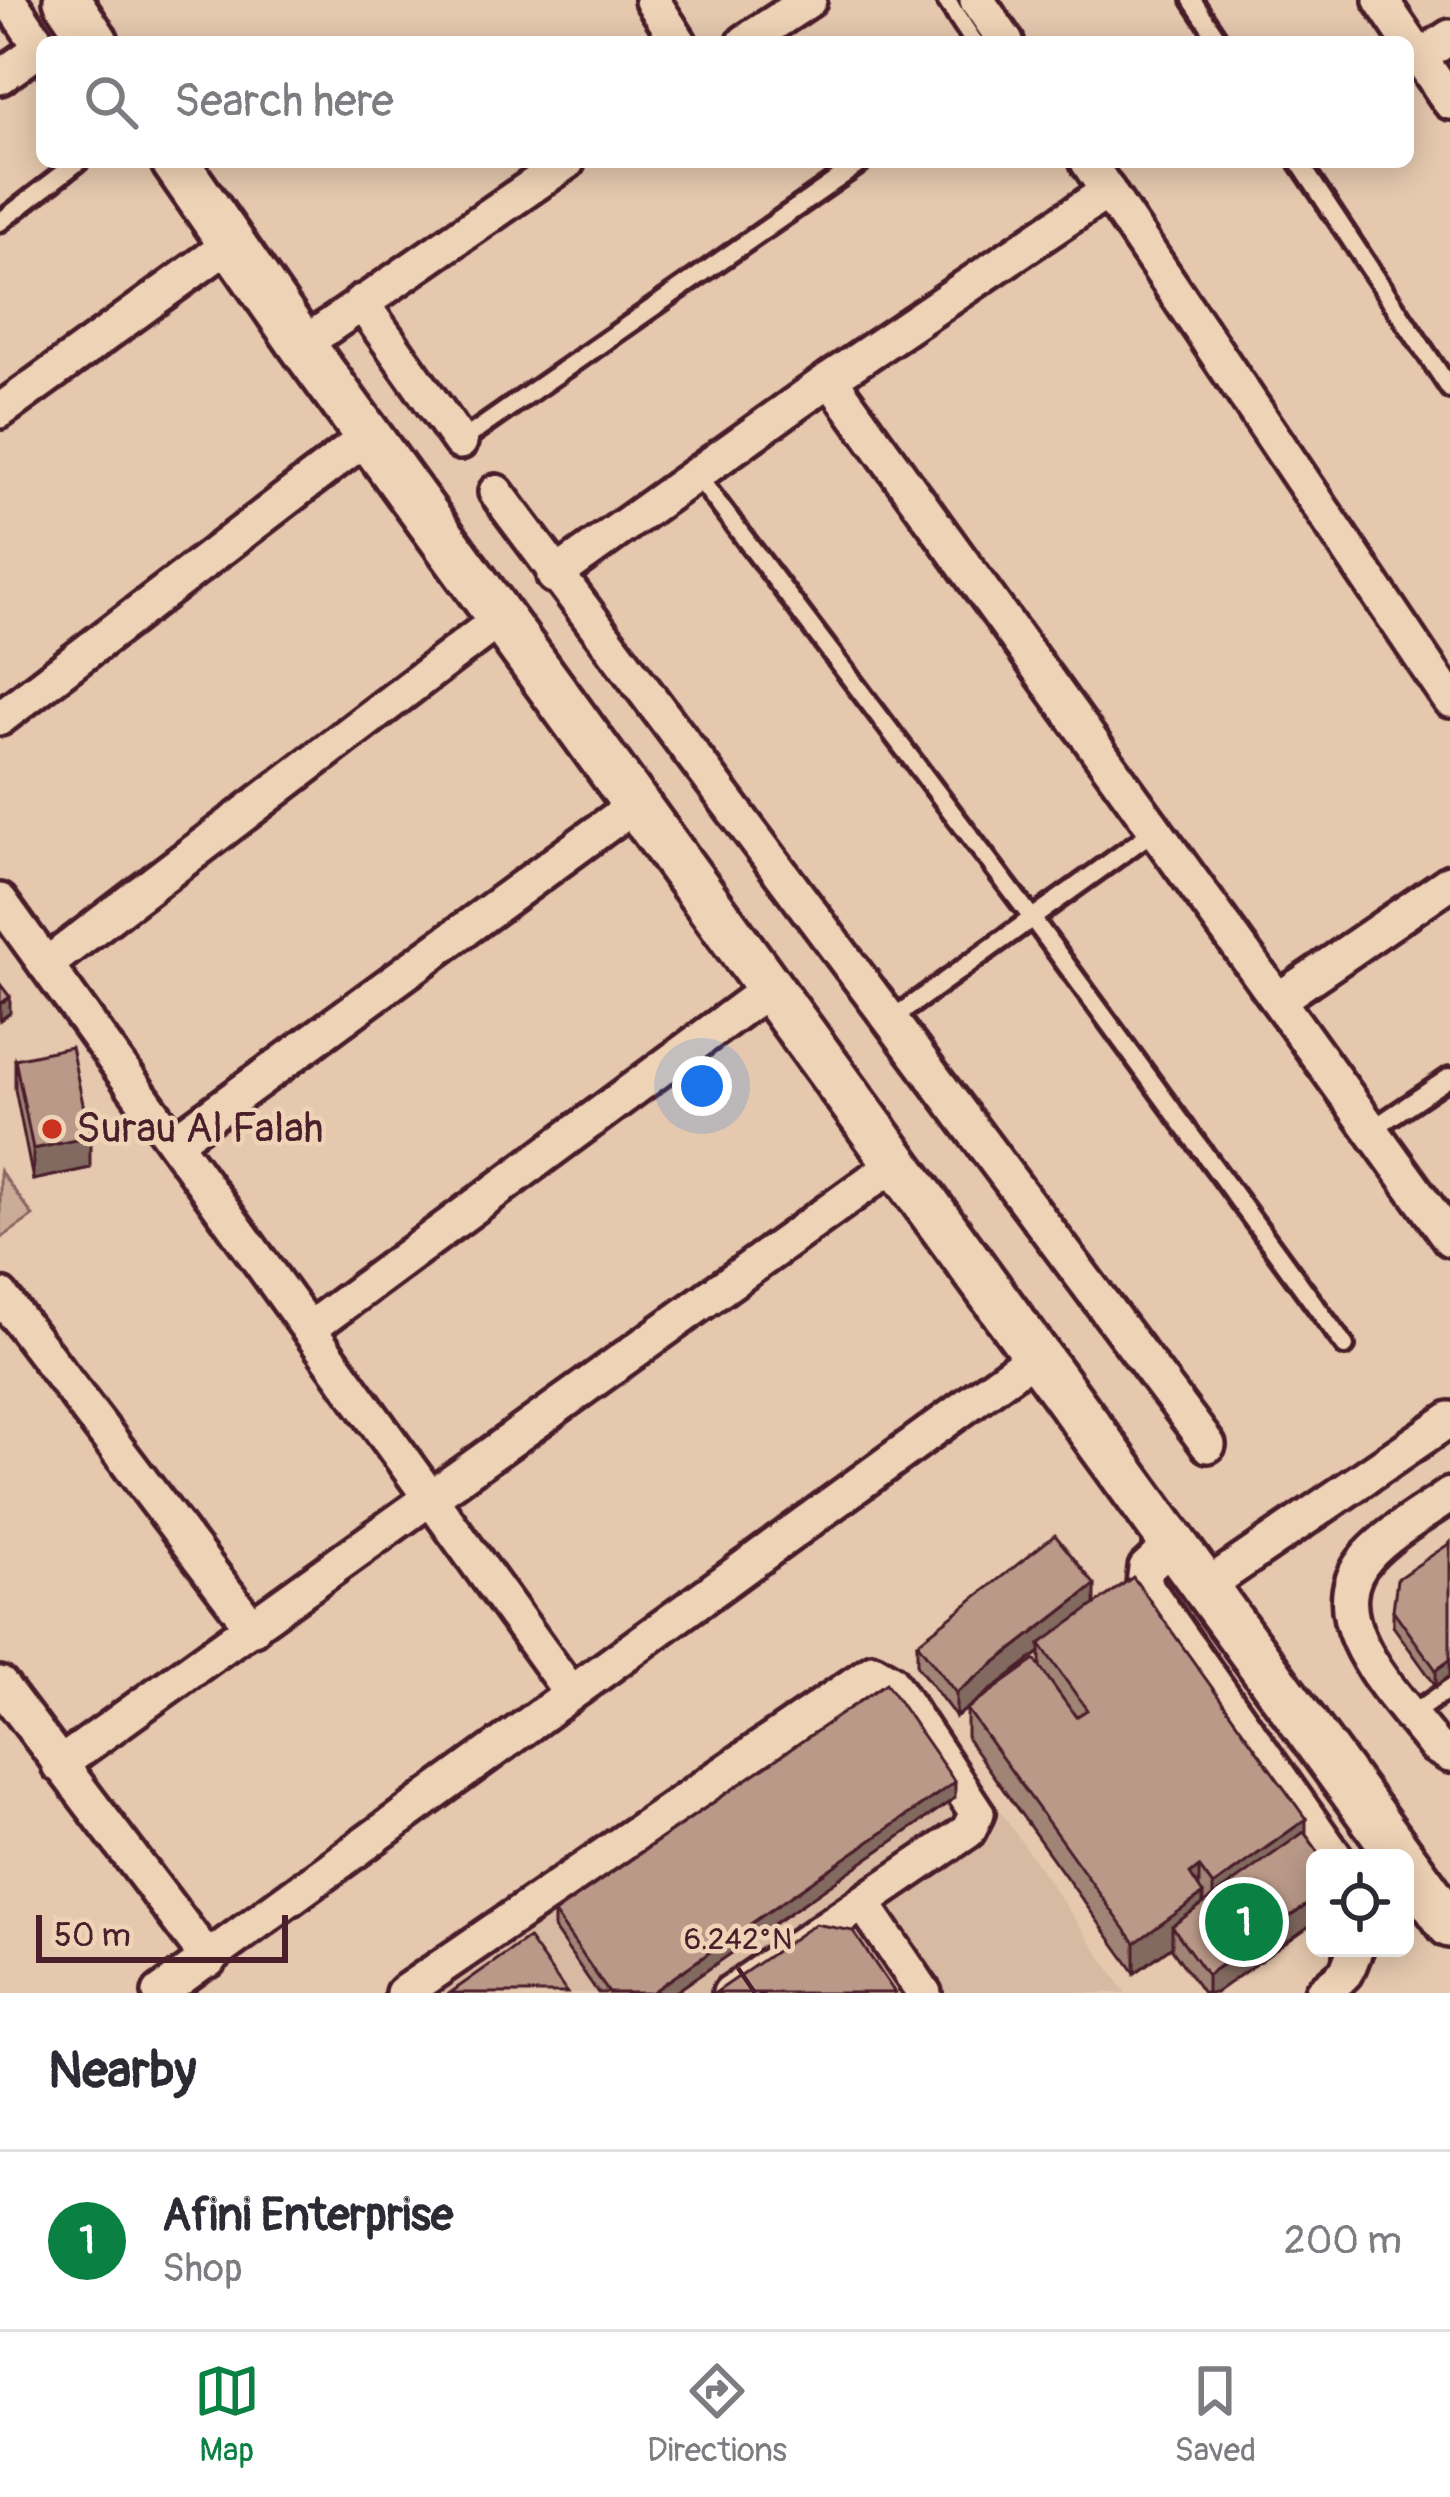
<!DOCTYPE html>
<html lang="en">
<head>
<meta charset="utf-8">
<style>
  :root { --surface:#fff; --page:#f2f2f3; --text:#2b2b33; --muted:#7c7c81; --line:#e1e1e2; --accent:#0b8043 }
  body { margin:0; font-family:Pangolin,sans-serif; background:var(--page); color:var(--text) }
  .controls { position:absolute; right:36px; bottom:36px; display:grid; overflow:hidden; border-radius:18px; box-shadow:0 6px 30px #0003 }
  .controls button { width:108px; height:108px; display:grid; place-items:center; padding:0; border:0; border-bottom:3px solid var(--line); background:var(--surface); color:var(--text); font:60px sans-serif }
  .scale { position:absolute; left:36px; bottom:30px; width:252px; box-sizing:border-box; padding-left:12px; border:6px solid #4a1f2b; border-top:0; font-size:33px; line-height:42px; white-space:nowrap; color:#4a1f2b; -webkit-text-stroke:9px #efd3b6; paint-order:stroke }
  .you { position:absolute; left:702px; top:1086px; width:42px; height:42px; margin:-30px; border:9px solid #fff; border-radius:50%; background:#1a73e8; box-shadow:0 0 0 18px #1a73e833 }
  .badge { display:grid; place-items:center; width:78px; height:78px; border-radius:50%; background:var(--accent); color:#fff; font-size:39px; font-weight:700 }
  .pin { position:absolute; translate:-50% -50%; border:6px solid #fff; box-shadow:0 3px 12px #0006 }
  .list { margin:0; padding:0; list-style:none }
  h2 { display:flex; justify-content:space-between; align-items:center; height:156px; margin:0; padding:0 48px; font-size:51px }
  h2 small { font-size:39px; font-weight:400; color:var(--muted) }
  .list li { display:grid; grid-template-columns:78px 1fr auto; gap:36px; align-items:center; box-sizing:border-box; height:180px; padding:0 48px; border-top:3px solid var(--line) }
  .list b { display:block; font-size:45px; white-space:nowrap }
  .list p { margin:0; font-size:39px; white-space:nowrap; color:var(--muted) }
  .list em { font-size:39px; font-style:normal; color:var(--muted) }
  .icon { flex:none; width:66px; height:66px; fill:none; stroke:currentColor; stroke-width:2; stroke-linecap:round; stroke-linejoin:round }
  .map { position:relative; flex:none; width:1450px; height:1993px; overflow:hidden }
  .search { position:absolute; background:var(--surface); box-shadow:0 6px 30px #0003; left:36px; right:36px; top:36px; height:132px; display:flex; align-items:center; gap:30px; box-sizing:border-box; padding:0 42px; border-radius:18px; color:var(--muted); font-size:45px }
  .sheet { height:336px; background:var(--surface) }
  nav { display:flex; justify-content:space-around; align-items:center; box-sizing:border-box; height:168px; border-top:3px solid var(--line); background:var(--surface); font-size:33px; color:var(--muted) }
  nav a { display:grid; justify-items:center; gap:6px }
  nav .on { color:var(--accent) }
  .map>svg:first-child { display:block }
</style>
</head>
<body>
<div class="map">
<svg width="1450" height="1993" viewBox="0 0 1450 1993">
  <rect width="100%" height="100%" fill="#e5c8ae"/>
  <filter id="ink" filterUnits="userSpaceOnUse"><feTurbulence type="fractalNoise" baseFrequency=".00833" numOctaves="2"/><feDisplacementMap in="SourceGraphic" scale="24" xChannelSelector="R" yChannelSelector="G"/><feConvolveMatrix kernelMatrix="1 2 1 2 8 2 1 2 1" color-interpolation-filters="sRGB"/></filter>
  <g filter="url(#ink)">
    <!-- built -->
    <path fill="#d8baa3" d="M895,1659L1126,1993H418Z"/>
    <!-- green -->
    <path fill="#cbac98" stroke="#8a6662" stroke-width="3" d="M0,1171L33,1216L0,1239Z"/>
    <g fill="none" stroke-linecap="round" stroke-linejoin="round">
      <!-- lane casing -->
      <g stroke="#4a1f2b" stroke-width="26">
        <g id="lane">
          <path d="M946,0L974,42"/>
          <path d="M1192,0L1220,42"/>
          <path d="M1299,162L1450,389"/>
          <path d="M0,222L78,162"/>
          <path d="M460,442L862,162"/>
          <path d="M695,473L1032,918L1345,1346"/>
          <path d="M889,1021L1155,830"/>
          <path d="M1371,1130L1450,1077"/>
          <path d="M1411,1715L1450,1688"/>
        </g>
      </g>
      <!-- street casing -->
      <g stroke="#4a1f2b" stroke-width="42">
        <g id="street">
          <path d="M9,0L42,49"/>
          <path d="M652,0L679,42"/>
          <path d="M977,0L1006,42"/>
          <path d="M1381,0L1450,102"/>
          <path d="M745,42L809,0"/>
          <path d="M1420,57L1450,37"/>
          <path d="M0,77L41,48"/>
          <path d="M1088,162L1450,700"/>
          <path d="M361,302L460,442"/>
          <path d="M302,345L567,162"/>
          <path d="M830,379L1450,1239"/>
          <path d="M0,411L230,244"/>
          <path d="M496,492L1208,1445"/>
          <path d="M554,576L830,379L1108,191"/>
          <path d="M0,718L368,436"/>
          <path d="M0,901L571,1693"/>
          <path d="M46,965L501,618"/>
          <path d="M1278,1000L1450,882"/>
          <path d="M174,1142L636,804"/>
          <path d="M1,1296L253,1628"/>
          <path d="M309,1329L770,988"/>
          <path d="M1450,1495C1423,1514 1390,1532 1368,1556C1312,1617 1398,1697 1435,1746L1450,1755"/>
          <path d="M1173,1543L1146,1568L1144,1584L1336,1858"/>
          <path d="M1205,1587L1450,1419"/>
          <path d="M0,1684L209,1960"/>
          <path d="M59,1765L896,1163"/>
          <path d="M863,1903L924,1993"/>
          <path d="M160,1993L1036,1355"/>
          <path d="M403,1993L873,1671L890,1681L977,1813L968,1831L730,1993"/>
          <path d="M1322,1993L1346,1973L1356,1948"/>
        </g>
      </g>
      <!-- secondary casing -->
      <g stroke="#4a1f2b" stroke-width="54">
        <g id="secondary">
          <path d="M67,0L95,42"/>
          <path d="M175,162L302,345L1402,1858"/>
          <path d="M1405,1862L1450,1924"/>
        </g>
      </g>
      <!-- lane -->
      <use href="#lane" stroke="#efd3b6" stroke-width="16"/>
      <!-- street -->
      <use href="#street" stroke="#efd3b6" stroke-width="33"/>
      <!-- secondary -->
      <use href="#secondary" stroke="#efd3b6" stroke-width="45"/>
    </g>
    <!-- wall -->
    <g fill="#a08476" stroke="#4a1f2b" stroke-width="3" fill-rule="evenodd">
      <path d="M15,1059L90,1168L33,1180L15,1089Z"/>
      <path d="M1450,1543L1436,1686L1393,1626V1610Z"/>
      <path d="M1095,1605L1306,1819L1215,1993H1203L1172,1949V1946L1135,1973L967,1739V1709L956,1717L917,1666V1643ZM1040,1652V1666L972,1705Z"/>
      <path d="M955,1798L674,1993H598L554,1929V1913Z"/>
    </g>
    <!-- shaded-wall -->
    <g fill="#826b60" stroke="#4a1f2b" stroke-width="3">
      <path d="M10,997V1013L0,1020V1004Z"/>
      <path d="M90,1137V1168L33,1180V1149Z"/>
      <path d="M1095,1585V1609L1040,1644V1652L956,1717V1693Z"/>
      <path d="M1450,1660V1676L1436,1686V1670Z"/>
      <path d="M955,1782V1798L674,1993H651Z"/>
      <path d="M1306,1819V1850L1213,1917V1886Z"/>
      <path d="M1199,1867V1897L1203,1894V1924L1172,1926V1946L1135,1973V1943L1190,1874Z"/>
      <path d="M1315,1899V1922L1215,1993H1207V1975Z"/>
    </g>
    <!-- building -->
    <g fill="#ba9989" stroke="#4a1f2b" stroke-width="3">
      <path d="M0,984L10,997L0,1004Z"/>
      <path d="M71,1047L90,1137L33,1149L15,1059Z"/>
      <path d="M1055,1535L1095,1585L956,1693L917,1643Z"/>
      <path d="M1450,1543V1660L1436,1670L1393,1610L1397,1579Z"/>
      <path d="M1133,1577L1306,1819L1213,1886L1199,1867L1190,1874L1203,1894L1135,1943L967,1709L1035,1660L1076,1717L1087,1710L1040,1644Z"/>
      <path d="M886,1683L955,1782L651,1993H609L554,1913Z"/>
      <path d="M1304,1832L1323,1858H1315V1899L1207,1975L1172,1926Z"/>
      <path d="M815,1924L853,1931L895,1993H715Z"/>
      <path d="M528,1938L567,1993H450Z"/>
    </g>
  </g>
  <!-- ticks -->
  <path fill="none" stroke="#4a1f2b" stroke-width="4.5" d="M738,1968L755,1993"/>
  <!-- markers -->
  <circle fill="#c8321e" stroke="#efd3b6" stroke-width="4.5" cx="52" cy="1129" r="12"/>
  <g text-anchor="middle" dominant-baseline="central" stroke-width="9" stroke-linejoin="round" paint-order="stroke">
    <!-- poi labels -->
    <g font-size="42" fill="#4a1f2b" stroke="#efd3b6" text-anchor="start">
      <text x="76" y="1129">Surau Al Falah</text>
    </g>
  </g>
  <g font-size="30" text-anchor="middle" fill="#4a1f2b" stroke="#efd3b6" stroke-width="9" stroke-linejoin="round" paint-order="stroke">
    <text x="738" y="1949">6.242°N</text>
  </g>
</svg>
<div class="controls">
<button><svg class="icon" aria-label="locate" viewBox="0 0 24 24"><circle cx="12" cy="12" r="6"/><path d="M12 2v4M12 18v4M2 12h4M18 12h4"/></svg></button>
</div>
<div class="scale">50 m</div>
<div class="you"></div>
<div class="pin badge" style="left:1244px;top:1922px">1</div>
<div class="search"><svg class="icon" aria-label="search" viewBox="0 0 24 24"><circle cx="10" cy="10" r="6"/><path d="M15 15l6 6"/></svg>Search here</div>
</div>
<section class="sheet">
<h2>Nearby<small></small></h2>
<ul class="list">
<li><span class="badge">1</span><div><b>Afini Enterprise</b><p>Shop</p></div><em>200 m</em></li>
</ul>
</section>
<nav>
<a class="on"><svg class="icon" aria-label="map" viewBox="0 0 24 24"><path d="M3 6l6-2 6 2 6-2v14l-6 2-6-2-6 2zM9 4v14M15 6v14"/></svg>Map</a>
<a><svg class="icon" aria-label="directions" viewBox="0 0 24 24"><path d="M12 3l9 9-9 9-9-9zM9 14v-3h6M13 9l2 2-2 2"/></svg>Directions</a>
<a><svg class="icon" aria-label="saved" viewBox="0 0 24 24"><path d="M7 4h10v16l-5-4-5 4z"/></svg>Saved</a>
</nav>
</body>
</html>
